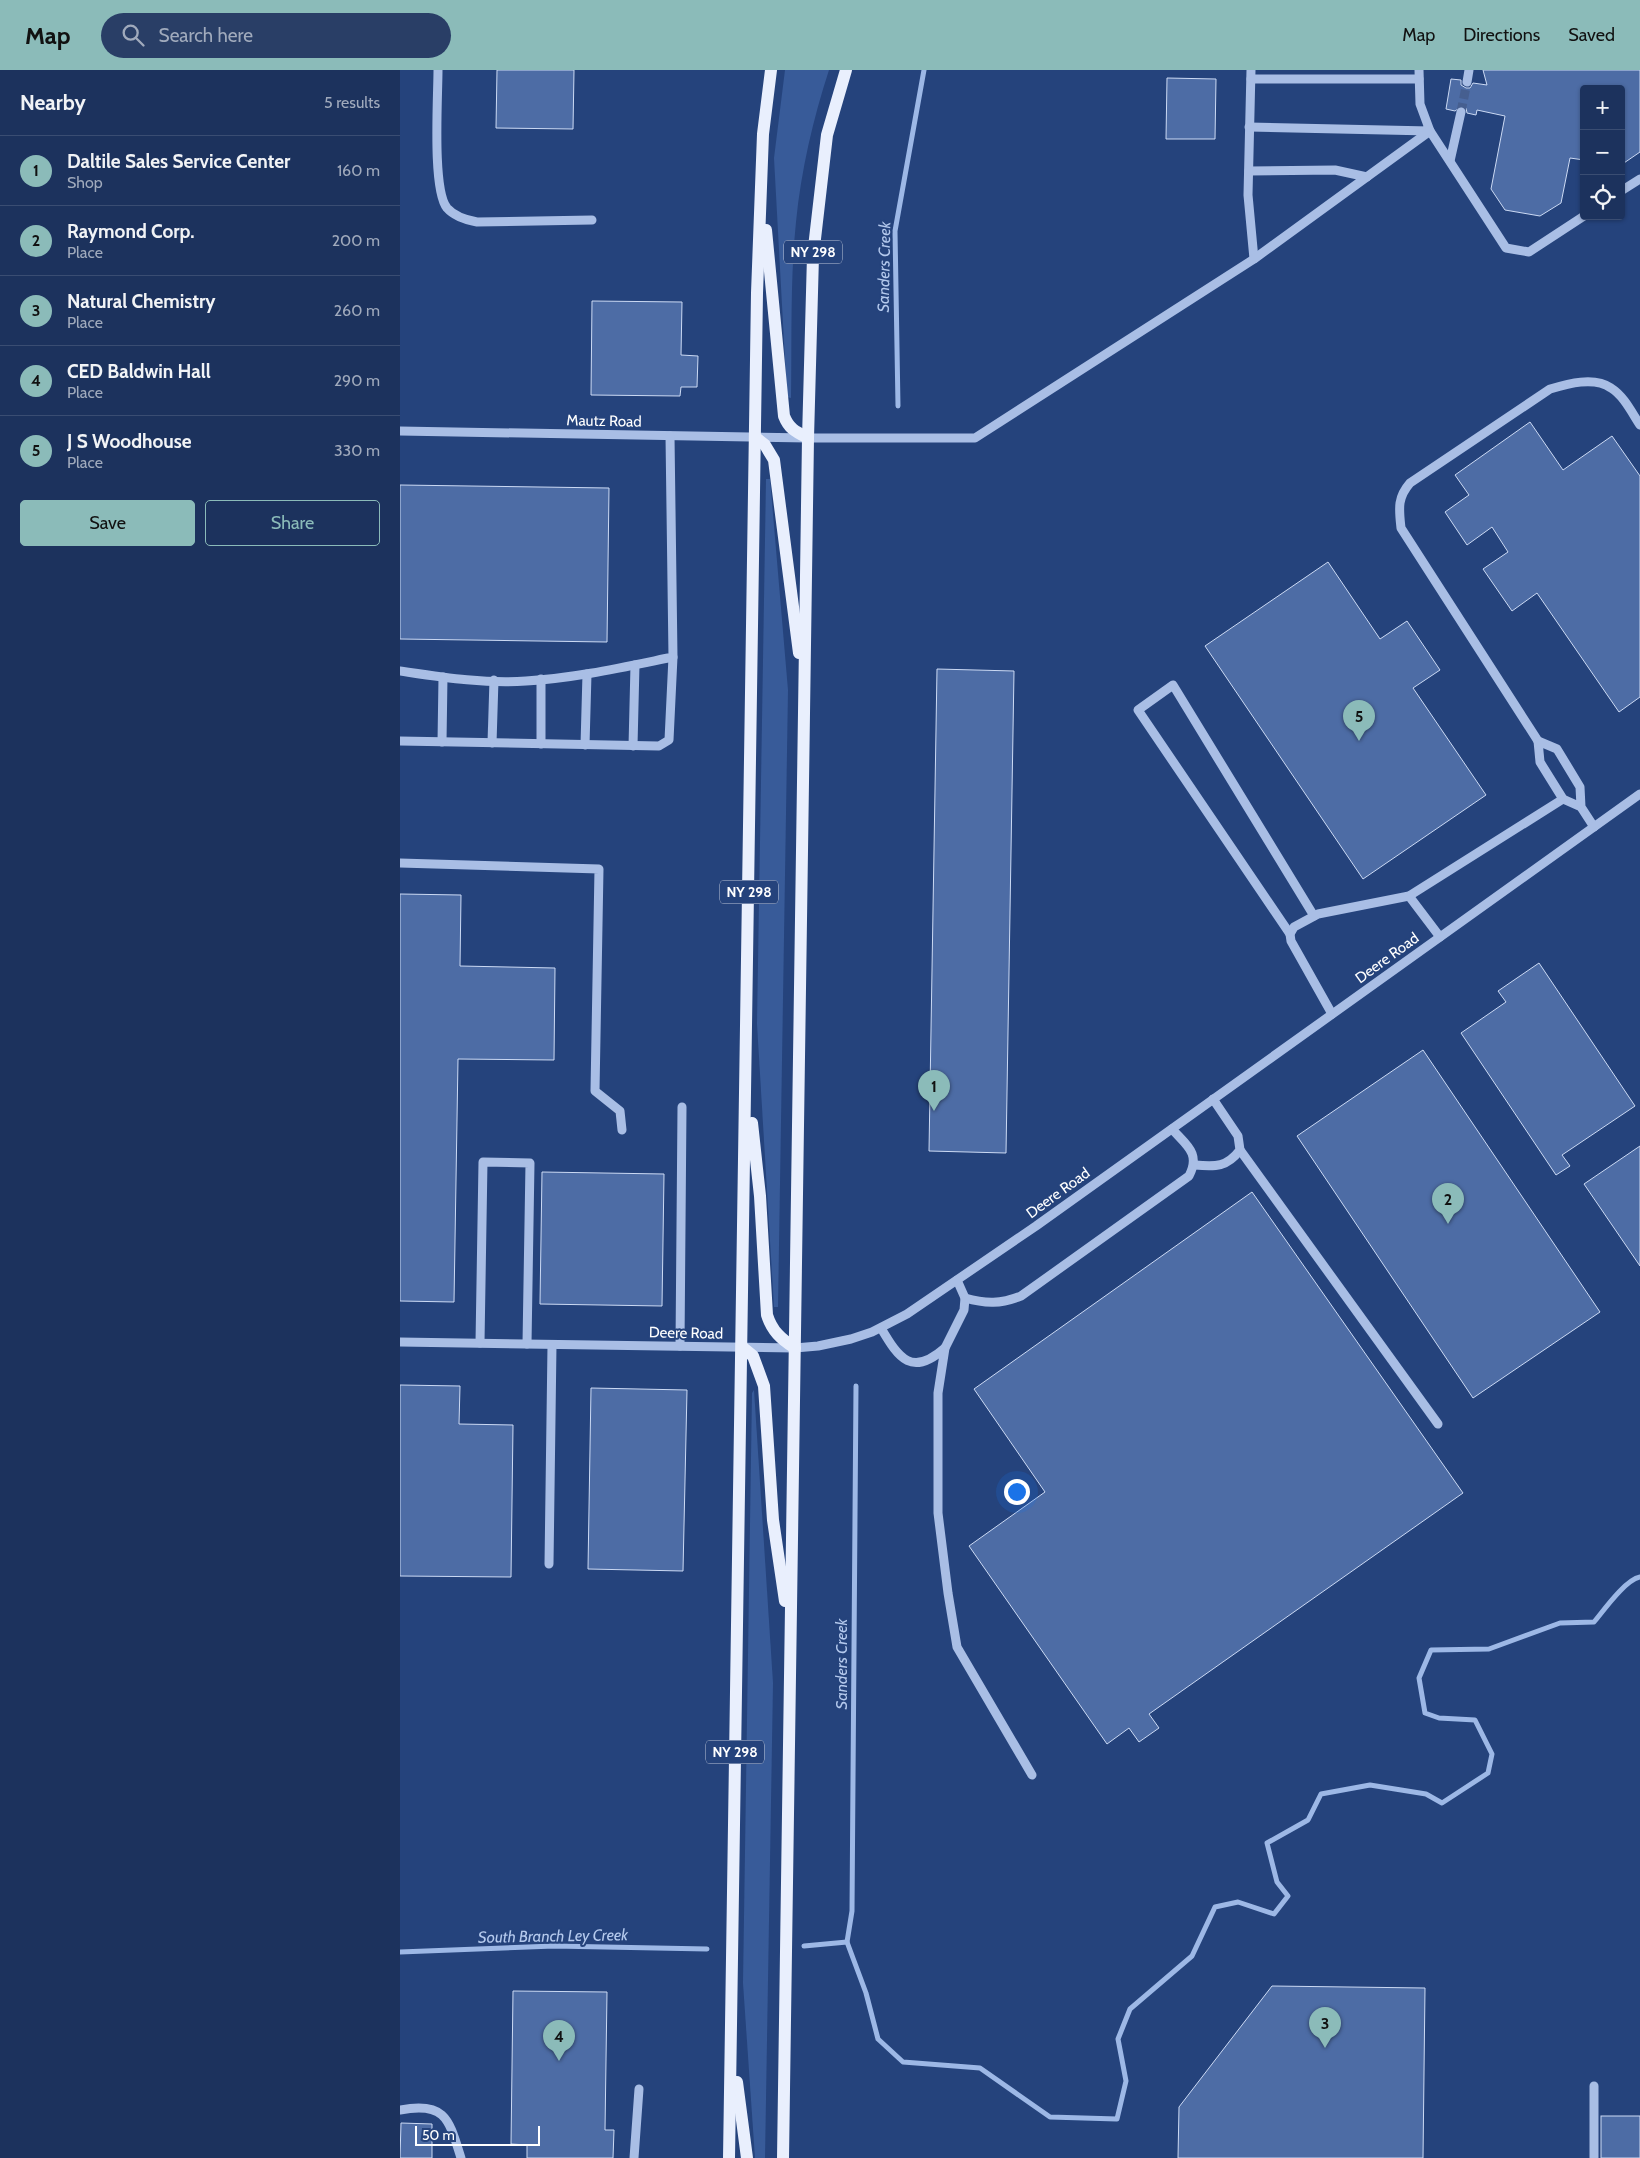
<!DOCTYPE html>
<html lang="en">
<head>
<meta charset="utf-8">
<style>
  :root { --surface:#1c325d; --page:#293e66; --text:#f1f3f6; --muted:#a0aabc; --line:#3a4d72; --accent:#8bbbb9 }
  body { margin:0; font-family:Cabin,sans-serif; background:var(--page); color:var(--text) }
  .controls { position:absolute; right:15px; top:15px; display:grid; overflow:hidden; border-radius:5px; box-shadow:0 1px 4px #0004 }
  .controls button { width:45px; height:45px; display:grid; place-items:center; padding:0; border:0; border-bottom:1px solid var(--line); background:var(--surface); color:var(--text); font:25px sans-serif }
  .scale { position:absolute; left:15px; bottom:12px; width:125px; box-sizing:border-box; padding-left:5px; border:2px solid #fff; border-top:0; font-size:14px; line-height:18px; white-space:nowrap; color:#fff; -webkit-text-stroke:4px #25437c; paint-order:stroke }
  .you { position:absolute; left:616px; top:1421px; width:18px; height:18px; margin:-12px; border:4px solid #fff; border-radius:50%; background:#1a73e8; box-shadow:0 0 0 8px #1a73e833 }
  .badge { display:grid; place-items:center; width:32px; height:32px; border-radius:50%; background:var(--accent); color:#111; font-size:16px; font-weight:700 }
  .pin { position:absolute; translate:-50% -41px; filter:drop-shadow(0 1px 2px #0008) }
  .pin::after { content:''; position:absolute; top:26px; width:18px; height:15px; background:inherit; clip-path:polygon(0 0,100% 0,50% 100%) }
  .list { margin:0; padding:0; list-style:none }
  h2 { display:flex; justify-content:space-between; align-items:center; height:65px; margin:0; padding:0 20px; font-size:21px }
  h2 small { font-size:16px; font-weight:400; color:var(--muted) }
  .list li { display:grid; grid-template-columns:32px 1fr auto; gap:15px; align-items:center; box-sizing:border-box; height:70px; padding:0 20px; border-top:1px solid var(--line) }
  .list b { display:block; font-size:19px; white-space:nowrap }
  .list p { margin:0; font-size:16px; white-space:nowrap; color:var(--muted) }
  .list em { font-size:16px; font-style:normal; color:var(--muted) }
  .actions { display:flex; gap:10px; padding:15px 20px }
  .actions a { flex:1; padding:11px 0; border:1px solid var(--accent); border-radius:5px; text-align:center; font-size:18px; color:var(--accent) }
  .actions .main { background:var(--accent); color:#111 }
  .icon { flex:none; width:28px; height:28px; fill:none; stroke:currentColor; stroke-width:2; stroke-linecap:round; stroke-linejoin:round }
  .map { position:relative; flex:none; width:1240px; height:2088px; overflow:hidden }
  header { display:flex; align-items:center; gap:30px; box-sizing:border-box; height:70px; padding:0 25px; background:var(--accent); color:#111 }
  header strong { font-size:24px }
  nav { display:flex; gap:28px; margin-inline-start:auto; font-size:18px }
  .search { width:350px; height:45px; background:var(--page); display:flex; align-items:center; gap:12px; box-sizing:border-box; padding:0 18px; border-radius:28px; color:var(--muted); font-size:19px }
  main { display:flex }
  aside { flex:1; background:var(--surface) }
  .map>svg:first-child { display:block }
</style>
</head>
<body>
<header>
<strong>Map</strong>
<div class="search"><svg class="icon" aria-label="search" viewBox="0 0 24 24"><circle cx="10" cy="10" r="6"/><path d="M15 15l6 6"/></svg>Search here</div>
<nav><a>Map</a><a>Directions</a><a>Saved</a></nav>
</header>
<main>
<aside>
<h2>Nearby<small>5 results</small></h2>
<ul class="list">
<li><span class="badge">1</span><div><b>Daltile Sales Service Center</b><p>Shop</p></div><em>160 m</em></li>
<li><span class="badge">2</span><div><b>Raymond Corp.</b><p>Place</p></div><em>200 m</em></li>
<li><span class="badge">3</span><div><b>Natural Chemistry</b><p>Place</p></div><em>260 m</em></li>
<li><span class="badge">4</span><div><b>CED Baldwin Hall</b><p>Place</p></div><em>290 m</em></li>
<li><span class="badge">5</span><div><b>J S Woodhouse</b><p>Place</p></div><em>330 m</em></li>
</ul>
<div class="actions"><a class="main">Save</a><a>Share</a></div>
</aside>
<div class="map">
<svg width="1240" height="2088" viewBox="0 0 1240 2088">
  <rect width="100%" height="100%" fill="#25437c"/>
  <!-- green -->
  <g fill="#385b99">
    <path d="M385,0H429C413,49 401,101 396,152C390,210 392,270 391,328L387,327L374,88Z"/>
    <path d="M366,409H370L388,620L378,1237H374L357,954Z"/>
    <path d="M354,1320L373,1613L365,2088H355L343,1913L352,1323Z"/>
  </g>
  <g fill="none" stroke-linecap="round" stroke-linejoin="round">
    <!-- stream -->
    <g stroke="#9db8e6" stroke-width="5">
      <path d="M498,336L495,161L524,0"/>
      <path d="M447,1872L452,1841L456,1316"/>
      <path d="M404,1876L447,1872L466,1923L478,1969L503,1992L580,1998L650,2047L717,2049L726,2011L718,1969L730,1939L792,1886L815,1837L838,1832L874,1844L888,1826L877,1812L867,1773L908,1750L921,1724L970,1715L1026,1724L1042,1733L1088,1703L1092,1684L1075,1650L1039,1648L1025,1643L1019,1608L1031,1580L1089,1579L1160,1553L1194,1552C1204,1540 1225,1510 1240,1507"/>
      <path d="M0,1882L154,1876L307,1879"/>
    </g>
  </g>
  <!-- building -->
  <g fill="#4d6ca5" stroke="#ccdaf4">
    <path d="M97,0H174L173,59L96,58Z"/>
    <path d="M1083,0H1240V82L1221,95V19H1184V90L1170,88L1161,133L1140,146L1105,140L1091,119L1105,46L1077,40L1076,45L1067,43L1066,38L1062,36L1055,41L1046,39L1051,9L1061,10V15L1066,18H1070L1073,13L1087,15Z"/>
    <path d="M767,8L816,9L815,69H766Z"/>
    <path d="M192,231L282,232L281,285L298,286L297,317H281L280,326L191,325Z"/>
    <path d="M1130,352L1163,400L1212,366L1240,406V627L1219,642L1137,523L1112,541L1083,499L1108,482L1092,457L1067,475L1045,442L1069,425L1055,405Z"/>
    <path d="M0,415L209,418L207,572L0,569Z"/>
    <path d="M928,492L980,569L1007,551L1040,600L1013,618L1086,725L963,809L805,576Z"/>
    <path d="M537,599L614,601L606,1083L529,1081Z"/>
    <path d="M0,824L61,825L60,896L155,898L154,990L58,989L54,1232L0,1231Z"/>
    <path d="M1139,893L1235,1036L1162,1085L1170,1096L1156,1105L1061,963L1106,932L1098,921Z"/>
    <path d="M1023,980L1200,1242L1073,1328L897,1066Z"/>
    <path d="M1240,1076V1196L1184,1114Z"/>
    <path d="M142,1102L264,1104L262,1236L140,1234Z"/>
    <path d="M852,1122L1063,1423L749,1644L759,1658L739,1672L729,1658L707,1674L569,1476L645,1422L574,1319Z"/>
    <path d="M0,1315L60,1316L59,1354L113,1355L111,1507L0,1506Z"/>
    <path d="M191,1318L287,1320L283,1501L188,1499Z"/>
    <path d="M872,1916L1025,1918L1023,2088H778L779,2037Z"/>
    <path d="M113,1921L207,1922L205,2060H214L213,2088H127V2075L111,2074Z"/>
    <rect x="1201" y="2046" width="39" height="42"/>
    <path d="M1,2053L32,2054V2088H0Z"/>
  </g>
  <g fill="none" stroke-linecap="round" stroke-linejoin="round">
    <!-- minor-tunnel -->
    <path stroke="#465f90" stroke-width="9" stroke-dasharray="9 4.5" stroke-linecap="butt" d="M1061,42L1067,12"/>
    <!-- minor -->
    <g stroke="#a9bee5" stroke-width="9">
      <path d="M38,0C38,27 32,120 47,138C55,147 66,150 77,152L192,150"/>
      <path d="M851,0L848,125L854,189"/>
      <path d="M851,9H1019"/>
      <path d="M1067,12L1069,0"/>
      <path d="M849,57L1030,61L1020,34L1019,0"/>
      <path d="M1050,91L1061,42"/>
      <path d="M849,101L935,100L967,107"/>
      <path d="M1221,121L1240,109"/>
      <path d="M0,361L408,368H575L854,189L1030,61L1106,178L1129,182L1184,146"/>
      <path d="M0,601C41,607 84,614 126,611C176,608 224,597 273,587L270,366"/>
      <path d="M0,671L259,676L269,670L273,587"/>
      <path d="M1138,671L1001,458C999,439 997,428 1010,413L1150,319C1167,314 1194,306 1211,318C1224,326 1232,343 1240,355"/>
      <path d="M42,672L43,607"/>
      <path d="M92,673L94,610"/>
      <path d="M141,674V609"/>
      <path d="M185,675L187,604"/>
      <path d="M233,676L235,595"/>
      <path d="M1181,737L1163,729L1140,692L1138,671L1157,679L1180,717L1181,737L1194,757"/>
      <path d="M0,793L199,799L195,1021L220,1041L222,1060"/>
      <path d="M1009,826L1040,867"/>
      <path d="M890,864L738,640L773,615L914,846"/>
      <path d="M932,944L891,871L890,864L894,857L918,844L1009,826L1163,729"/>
      <path d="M840,1080L1038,1354"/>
      <path d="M795,1095C816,1097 827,1097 840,1080L838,1066L813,1029"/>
      <path d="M557,1210L565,1228L564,1240L545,1278L538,1323V1443L548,1523L557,1577L632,1705"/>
      <path d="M565,1228C586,1234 601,1234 621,1226L789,1106C801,1083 786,1075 772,1059"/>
      <path d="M481,1258C499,1289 512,1307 545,1278"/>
      <path d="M0,1272L395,1278L418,1276L451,1269L472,1262L507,1244L636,1156L1240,724"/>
      <path d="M80,1273L83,1092L130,1093L127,1274"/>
      <path d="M280,1276L282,1037"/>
      <path d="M149,1494L152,1275"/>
      <path d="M1194,2016V2088"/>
      <path d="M0,2040C46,2031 49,2050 61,2088"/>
      <path d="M234,2088L239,2019"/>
    </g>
    <!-- major -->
    <g stroke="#e9effd" stroke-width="12">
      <path d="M366,160L384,346C389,359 396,362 408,368"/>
      <path d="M355,367L365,375L374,390L399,583"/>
      <path d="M352,1053L360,1126L367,1245C372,1261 381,1269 395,1278"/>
      <path d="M342,1277L353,1286L364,1316L373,1450L385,1531"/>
      <path d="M337,2012L347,2088"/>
      <path d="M329,2088L357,223L363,64L371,0"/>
      <path d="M383,2088L408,368L413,186L427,65L446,0"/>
    </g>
  </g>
  <g text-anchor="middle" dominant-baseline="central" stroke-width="4" stroke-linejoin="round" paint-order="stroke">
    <!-- shield labels -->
    <g fill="#25437c" stroke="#bec7d8" stroke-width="1">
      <rect x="384" y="170.5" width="58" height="23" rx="4"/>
      <rect x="320" y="810.5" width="58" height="23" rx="4"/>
      <rect x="306" y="1670.5" width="58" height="23" rx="4"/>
    </g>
    <g font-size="14" font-weight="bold" fill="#fff">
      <text x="413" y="182">NY 298</text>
      <text x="349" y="822">NY 298</text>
      <text x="335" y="1682">NY 298</text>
    </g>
    <!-- street labels -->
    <g font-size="15" fill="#fff" stroke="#25437c">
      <text transform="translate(204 351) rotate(1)">Mautz Road</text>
      <text transform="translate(987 888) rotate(-36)">Deere Road</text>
      <text transform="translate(658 1123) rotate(-36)">Deere Road</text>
      <text transform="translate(286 1263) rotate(1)">Deere Road</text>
    </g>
    <!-- water labels -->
    <g font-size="16" font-style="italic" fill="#b4c9ed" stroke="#25437c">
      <text transform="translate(484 197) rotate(-89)">Sanders Creek</text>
      <text transform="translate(441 1594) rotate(-90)">Sanders Creek</text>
      <text transform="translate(153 1866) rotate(-1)">South Branch Ley Creek</text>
    </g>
  </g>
</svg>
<div class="controls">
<button>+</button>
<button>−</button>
<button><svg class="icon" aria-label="locate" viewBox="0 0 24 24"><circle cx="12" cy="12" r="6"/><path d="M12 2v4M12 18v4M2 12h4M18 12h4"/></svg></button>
</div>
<div class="scale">50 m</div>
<div class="you"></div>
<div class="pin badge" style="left:534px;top:1041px">1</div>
<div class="pin badge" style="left:1048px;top:1154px">2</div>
<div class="pin badge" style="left:925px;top:1978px">3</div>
<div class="pin badge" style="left:159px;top:1991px">4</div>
<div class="pin badge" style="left:959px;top:671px">5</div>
</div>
</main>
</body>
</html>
